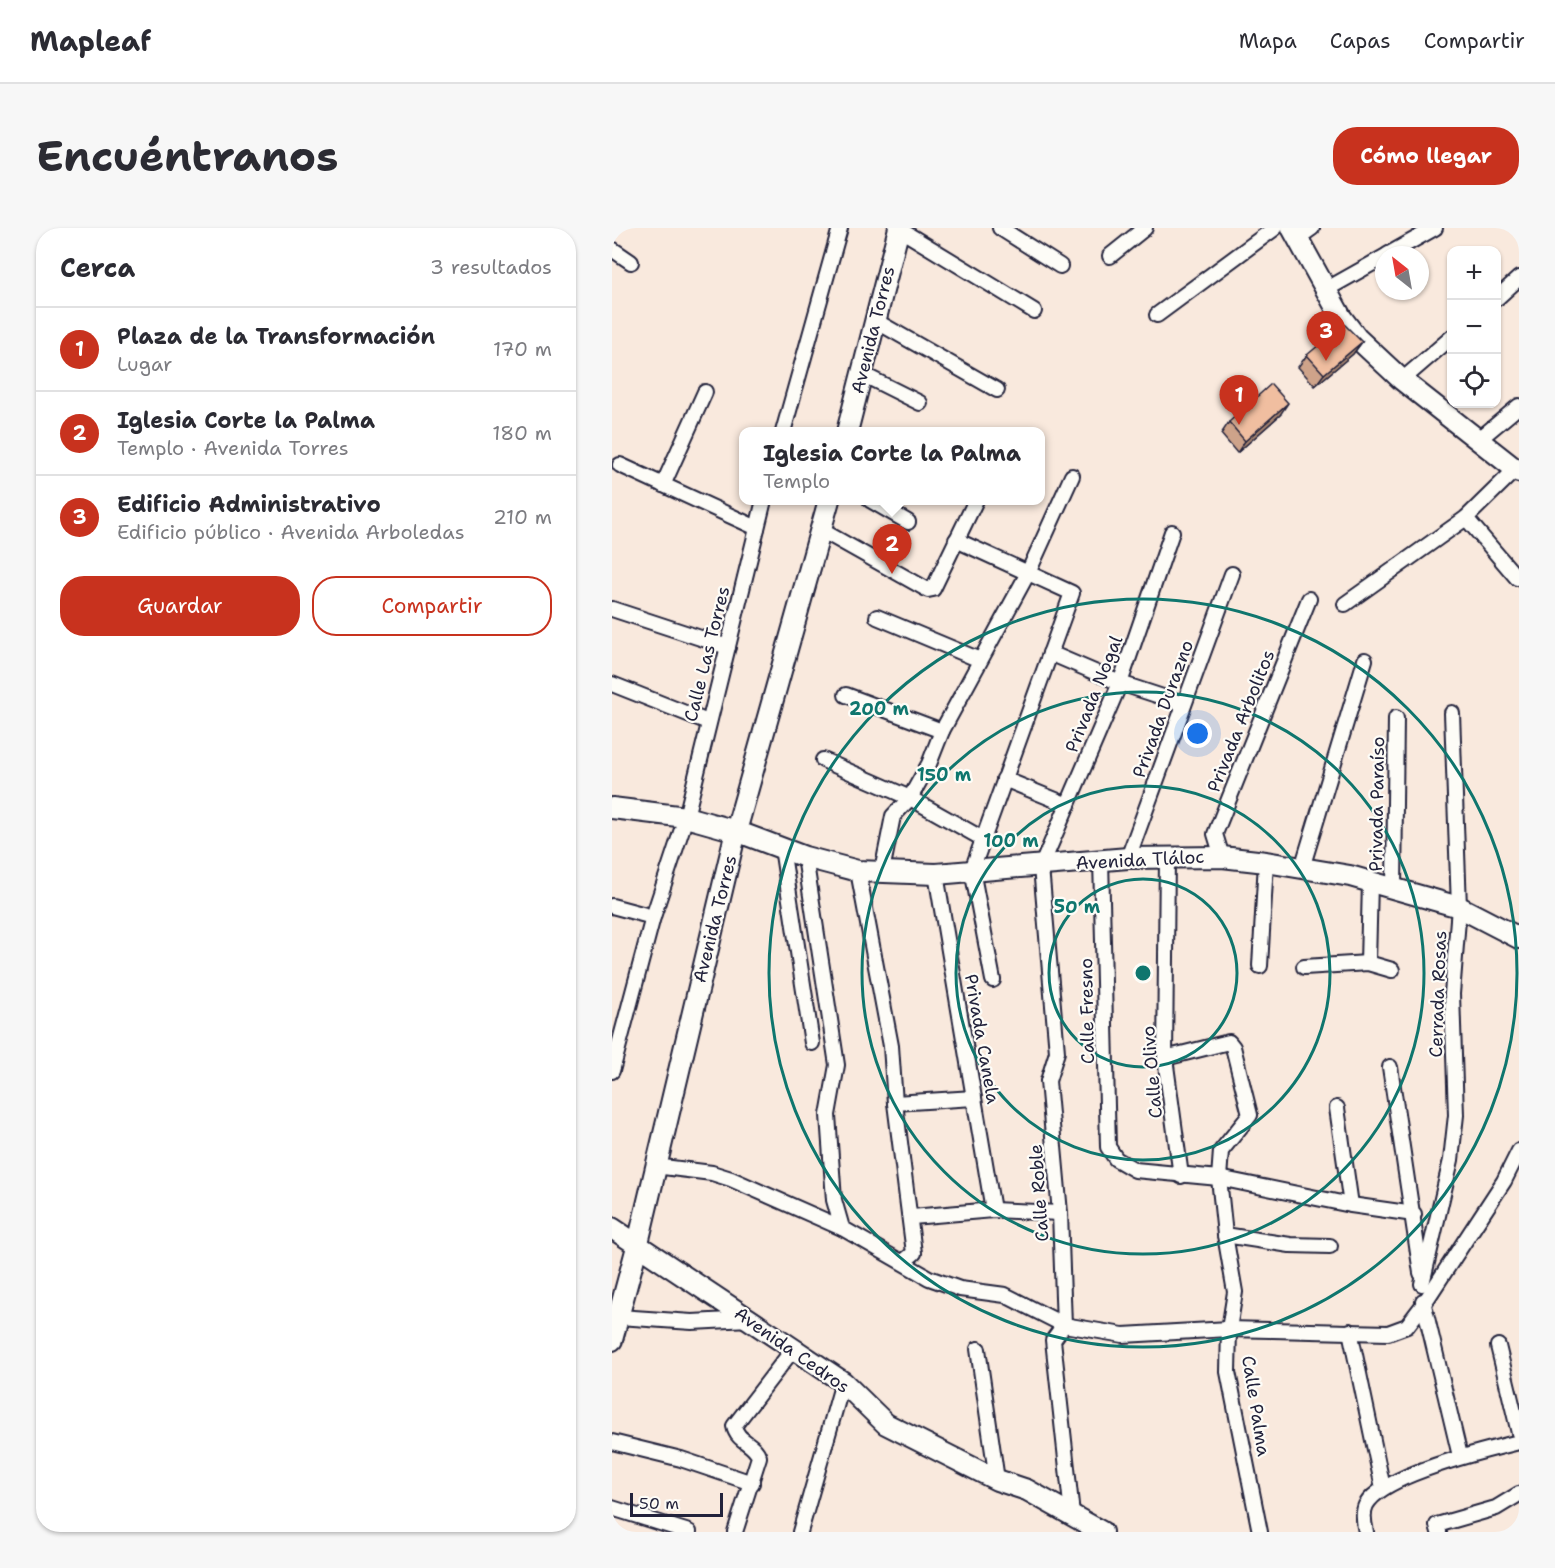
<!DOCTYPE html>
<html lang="es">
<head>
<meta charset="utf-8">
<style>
  :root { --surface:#fff; --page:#f7f7f7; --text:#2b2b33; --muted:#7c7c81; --line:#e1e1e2; --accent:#c8321e }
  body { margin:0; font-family:"Shantell Sans",sans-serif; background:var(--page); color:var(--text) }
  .controls { position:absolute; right:18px; top:18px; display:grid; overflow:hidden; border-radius:12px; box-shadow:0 2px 4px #0004 }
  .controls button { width:54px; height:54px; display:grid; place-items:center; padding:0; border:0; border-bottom:2px solid var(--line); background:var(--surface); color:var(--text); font:30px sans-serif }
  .compass { position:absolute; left:763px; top:18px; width:54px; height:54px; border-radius:50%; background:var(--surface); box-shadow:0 2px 4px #0004; rotate:329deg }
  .scale { position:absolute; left:18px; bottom:15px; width:93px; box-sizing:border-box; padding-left:6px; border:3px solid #22223b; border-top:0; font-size:16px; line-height:21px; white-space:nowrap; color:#22223b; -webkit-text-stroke:4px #fdfcf7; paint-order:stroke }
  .you { position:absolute; left:586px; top:506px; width:21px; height:21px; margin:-15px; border:4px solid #fff; border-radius:50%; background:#1a73e8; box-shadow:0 0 0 9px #1a73e833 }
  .badge { display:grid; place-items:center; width:39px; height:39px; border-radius:50%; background:var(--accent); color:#fff; font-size:20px; font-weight:700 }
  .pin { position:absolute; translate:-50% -50px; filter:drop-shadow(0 2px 3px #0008) }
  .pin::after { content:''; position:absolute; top:32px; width:21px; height:18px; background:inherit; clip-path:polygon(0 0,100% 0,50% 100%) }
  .popup { position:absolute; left:127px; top:199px; width:306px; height:78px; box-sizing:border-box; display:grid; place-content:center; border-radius:12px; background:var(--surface); filter:drop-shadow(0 2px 4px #0005); font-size:20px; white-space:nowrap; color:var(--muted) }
  .popup b { font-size:22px; color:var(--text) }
  .popup::after { content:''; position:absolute; left:50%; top:100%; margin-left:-12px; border:12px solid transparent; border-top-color:var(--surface) }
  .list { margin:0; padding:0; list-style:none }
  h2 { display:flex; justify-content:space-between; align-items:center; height:78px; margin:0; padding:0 24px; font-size:26px }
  h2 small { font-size:20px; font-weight:400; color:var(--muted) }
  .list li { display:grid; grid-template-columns:39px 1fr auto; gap:18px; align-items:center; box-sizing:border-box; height:84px; padding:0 24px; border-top:2px solid var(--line) }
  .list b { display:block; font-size:22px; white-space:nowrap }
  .list p { margin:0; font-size:20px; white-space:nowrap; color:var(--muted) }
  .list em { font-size:20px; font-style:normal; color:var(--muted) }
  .actions { display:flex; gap:12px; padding:18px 24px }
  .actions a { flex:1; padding:14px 0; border:2px solid var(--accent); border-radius:24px; text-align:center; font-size:21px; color:var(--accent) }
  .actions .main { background:var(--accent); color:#fff }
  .icon { flex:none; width:33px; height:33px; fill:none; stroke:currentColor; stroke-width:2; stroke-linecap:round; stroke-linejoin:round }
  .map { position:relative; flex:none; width:907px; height:1304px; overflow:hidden; border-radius:24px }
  header { display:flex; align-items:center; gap:36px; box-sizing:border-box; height:84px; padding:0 30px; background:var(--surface); border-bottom:2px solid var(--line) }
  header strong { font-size:28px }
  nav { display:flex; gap:33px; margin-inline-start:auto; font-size:21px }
  .intro { display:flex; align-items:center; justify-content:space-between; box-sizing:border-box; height:144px; padding:0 36px }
  h1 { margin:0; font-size:42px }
  .button { padding:15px 27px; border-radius:24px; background:var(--accent); color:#fff; font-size:21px; font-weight:700 }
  main { display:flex; gap:36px; padding:0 36px }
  aside { flex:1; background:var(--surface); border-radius:24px; box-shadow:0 2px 4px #0004 }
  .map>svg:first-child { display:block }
</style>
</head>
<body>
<header>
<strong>Mapleaf</strong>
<nav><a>Mapa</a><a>Capas</a><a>Compartir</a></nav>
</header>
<div class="intro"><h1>Encuéntranos</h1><a class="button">Cómo llegar</a></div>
<main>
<aside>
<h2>Cerca<small>3 resultados</small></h2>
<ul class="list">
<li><span class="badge">1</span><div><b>Plaza de la Transformación</b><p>Lugar</p></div><em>170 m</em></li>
<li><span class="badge">2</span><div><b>Iglesia Corte la Palma</b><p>Templo · Avenida Torres</p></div><em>180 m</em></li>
<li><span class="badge">3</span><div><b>Edificio Administrativo</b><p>Edificio público · Avenida Arboledas</p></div><em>210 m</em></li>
</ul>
<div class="actions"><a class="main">Guardar</a><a>Compartir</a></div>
</aside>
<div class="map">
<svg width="907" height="1304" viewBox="0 0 907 1304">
  <rect width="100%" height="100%" fill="#f9e9dd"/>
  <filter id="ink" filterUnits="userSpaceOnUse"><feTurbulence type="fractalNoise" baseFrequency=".0167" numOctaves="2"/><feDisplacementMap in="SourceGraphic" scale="12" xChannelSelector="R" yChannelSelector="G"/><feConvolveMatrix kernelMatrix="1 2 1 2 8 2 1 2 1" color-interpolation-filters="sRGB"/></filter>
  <g filter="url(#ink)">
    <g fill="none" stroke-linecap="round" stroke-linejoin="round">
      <!-- minor casing -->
      <g stroke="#22223b" stroke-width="18">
        <g id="minor">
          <path d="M388,0L448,38"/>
          <path d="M287,1L422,83"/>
          <path d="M686,10L700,0"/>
          <path d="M0,21L19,34"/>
          <path d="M775,27L823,0"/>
          <path d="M498,28L533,0"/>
          <path d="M715,61L772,29"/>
          <path d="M885,70L907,50"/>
          <path d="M545,87L663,0"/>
          <path d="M262,92L385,162"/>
          <path d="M250,146L308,175"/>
          <path d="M790,152L840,109"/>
          <path d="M171,204L228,0"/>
          <path d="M865,213L907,178"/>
          <path d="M8,237L145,300"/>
          <path d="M51,257L93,164"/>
          <path d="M258,272L296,294"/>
          <path d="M854,290L905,350"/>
          <path d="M209,302L316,362L321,361L364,272"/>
          <path d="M344,312L460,365L360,642L381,752"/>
          <path d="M733,376L854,290L904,241"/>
          <path d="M0,381L116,419"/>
          <path d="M265,389L368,432"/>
          <path d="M438,425L508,455L572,476"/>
          <path d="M0,456L96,494"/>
          <path d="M234,467L330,503"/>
          <path d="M211,532L298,570L371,611"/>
          <path d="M392,551L456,577"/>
          <path d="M170,620L200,815"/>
          <path d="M193,629L225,837L216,887L222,972L230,1000L317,1050L348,1061L393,1067L452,1097L511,1107L617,1101L776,1105L795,1098L811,1077L892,953L907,923"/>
          <path d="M555,629L553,830L569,948"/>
          <path d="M610,629L603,606L697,371"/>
          <path d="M516,630L620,346"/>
          <path d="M489,631L496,919L504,931L523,942L607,950L739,977L802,986"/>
          <path d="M690,640L753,432"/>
          <path d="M246,643L279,818L283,875L302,1025L291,1034"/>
          <path d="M270,643L281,588L298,570L317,536L330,503L416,345L460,248"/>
          <path d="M324,646L381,982"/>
          <path d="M782,662L784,490"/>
          <path d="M0,678L41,689"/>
          <path d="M756,735L758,654"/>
          <path d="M648,738L654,634"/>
          <path d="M692,739L756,735L780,742"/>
          <path d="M553,830L617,814L621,819L638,887L609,923L607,950L613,1007L623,1064L617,1101L616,1144L648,1304"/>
          <path d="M778,839L809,1045"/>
          <path d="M0,843L41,689L74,589L152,272"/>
          <path d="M283,875L362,870"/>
          <path d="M725,880L739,977"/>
          <path d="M43,938L100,945L119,951L230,1000"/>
          <path d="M300,989L381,982L448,985"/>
          <path d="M613,1007L678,1017L718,1018"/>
          <path d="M810,1056L839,932L844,887L840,766L847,679L840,485"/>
          <path d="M811,1073L848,1228"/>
          <path d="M7,1089L80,1094L137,1091"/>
          <path d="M738,1103L771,1260"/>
          <path d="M886,1118L907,1205"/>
          <path d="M366,1121L385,1252"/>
          <path d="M0,1214L69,1231L140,1255"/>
          <path d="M0,1280L77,1304"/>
          <path d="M460,1286L441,1112L452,1097L448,985L436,853L445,824L429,639L508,455L560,304"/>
          <path d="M123,1304L147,1229C143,1215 125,1214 122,1198L182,1120"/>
          <path d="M188,1304L231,1154"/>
          <path d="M754,1304C752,1296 750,1285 754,1277C770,1247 874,1222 907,1214"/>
          <path d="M827,1304L825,1297L884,1280L907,1266"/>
        </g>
      </g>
      <!-- secondary casing -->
      <g stroke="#22223b" stroke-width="24">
        <g id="secondary">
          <path d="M680,0L729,89L745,110L790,152L907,244"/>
          <path d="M235,204L287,0"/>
          <path d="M0,580L74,589L124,603L193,629L246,643L324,646L516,630L610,629L654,634L738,648L847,679L907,710"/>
          <path d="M0,1000L231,1154L274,1196L385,1252L415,1262L490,1304"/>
          <path d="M0,1112L26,1015L124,603L217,272"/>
        </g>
      </g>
      <!-- minor -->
      <use href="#minor" stroke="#fdfcf7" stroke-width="14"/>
      <!-- secondary -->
      <use href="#secondary" stroke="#fdfcf7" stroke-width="20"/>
    </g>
    <!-- wall -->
    <g fill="#cea38a" stroke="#22223b" stroke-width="1.5">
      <path d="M750,114L741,126L703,158L686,139L695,127Z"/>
      <path d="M668,187L625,225L609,206L617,194Z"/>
    </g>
    <!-- shaded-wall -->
    <g fill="#a88570" stroke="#22223b" stroke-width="1.5">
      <path d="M750,114L741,126L703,158L712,146Z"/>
      <path d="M676,175L668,187L625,225L633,213Z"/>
    </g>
    <!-- building -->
    <g fill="#f0bea0" stroke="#22223b" stroke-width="1.5">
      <path d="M732,96L750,114L712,146L695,127Z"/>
      <path d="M659,156L676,175L633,213L617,194Z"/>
    </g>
  </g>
  <!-- distance rings -->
  <g fill="none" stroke="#0f766e" stroke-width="3">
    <circle cx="531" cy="745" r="94"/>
    <circle cx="531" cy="745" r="187"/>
    <circle cx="531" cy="745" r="281"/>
    <circle cx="531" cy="745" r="374"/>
  </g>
  <g text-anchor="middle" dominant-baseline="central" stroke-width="4.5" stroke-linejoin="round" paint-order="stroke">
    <!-- street labels -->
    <g font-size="18" fill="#22223b" stroke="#fdfcf7">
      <text transform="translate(261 102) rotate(-76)">Avenida Torres</text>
      <text transform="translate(95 426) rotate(-76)">Calle Las Torres</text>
      <text transform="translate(482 466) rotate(-68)">Privada Nogal</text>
      <text transform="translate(551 481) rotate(-70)">Privada Durazno</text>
      <text transform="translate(629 493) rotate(-68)">Privada Arbolitos</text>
      <text transform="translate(765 576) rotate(-89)">Privada Paraíso</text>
      <text transform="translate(528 632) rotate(-3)">Avenida Tláloc</text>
      <text transform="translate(103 691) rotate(-76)">Avenida Torres</text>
      <text transform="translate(826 766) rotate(-88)">Cerrada Rosas</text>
      <text transform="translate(475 783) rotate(-91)">Calle Fresno</text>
      <text transform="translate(370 811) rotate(80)">Privada Canela</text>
      <text transform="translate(540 844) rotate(-95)">Calle Olivo</text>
      <text transform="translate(427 965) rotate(-94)">Calle Roble</text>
      <text transform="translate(180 1122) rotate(35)">Avenida Cedros</text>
      <text transform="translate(644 1178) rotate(81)">Calle Palma</text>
    </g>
  </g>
  <circle cx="531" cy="745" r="9" fill="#0f766e" stroke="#fdfcf7" stroke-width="3"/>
  <g font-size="18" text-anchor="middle" font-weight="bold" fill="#0f766e" stroke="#fdfcf7" stroke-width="4.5" stroke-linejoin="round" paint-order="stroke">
    <text x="267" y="487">200 m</text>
    <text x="332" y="553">150 m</text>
    <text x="399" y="619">100 m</text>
    <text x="465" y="685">50 m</text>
  </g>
</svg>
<div class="controls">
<button>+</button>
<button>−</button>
<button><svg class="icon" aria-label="locate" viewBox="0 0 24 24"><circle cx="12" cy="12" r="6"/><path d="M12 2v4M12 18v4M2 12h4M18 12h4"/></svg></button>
</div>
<svg class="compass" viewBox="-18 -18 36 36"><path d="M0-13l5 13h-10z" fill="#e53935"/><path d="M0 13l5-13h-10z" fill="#7c7c81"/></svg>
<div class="scale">50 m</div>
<div class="you"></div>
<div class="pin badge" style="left:627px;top:197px">1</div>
<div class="pin badge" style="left:280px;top:346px">2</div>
<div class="popup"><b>Iglesia Corte la Palma</b>Templo</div>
<div class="pin badge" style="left:714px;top:133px">3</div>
</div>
</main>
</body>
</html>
